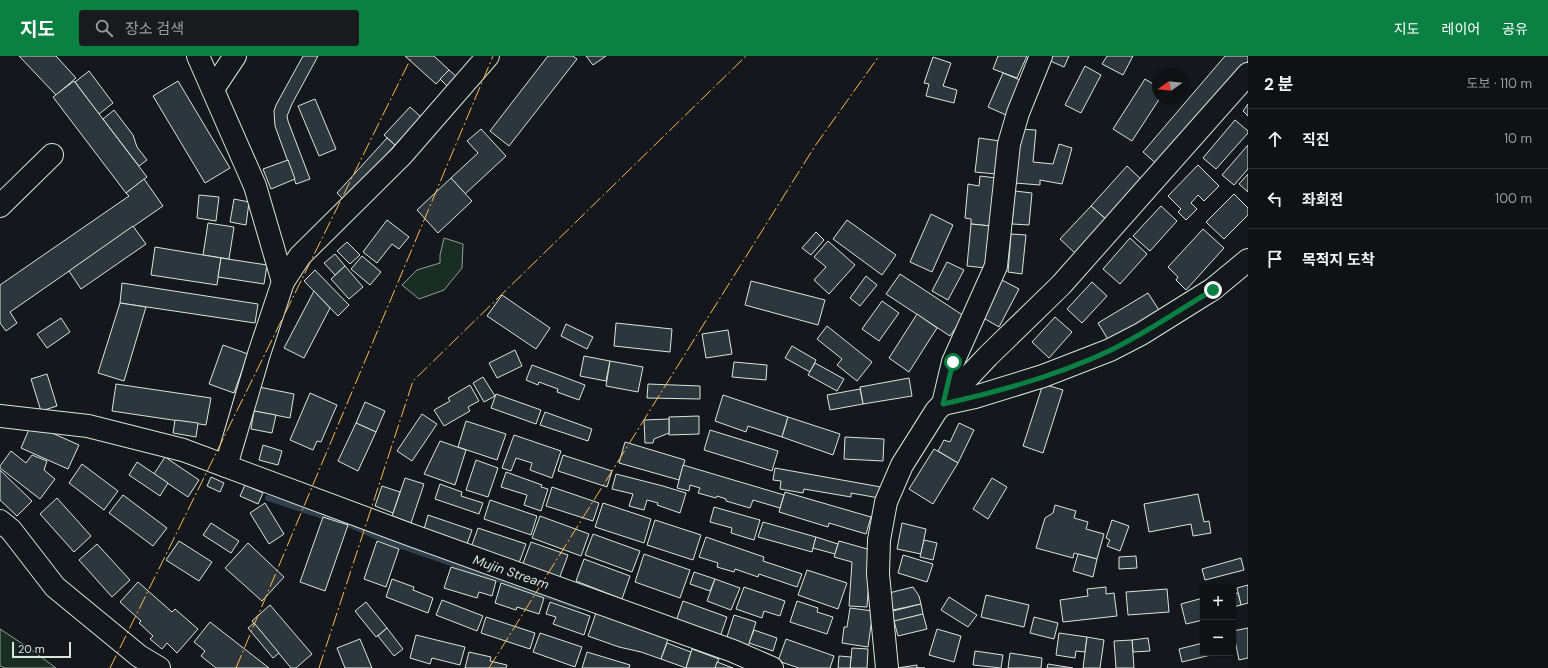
<!DOCTYPE html>
<html lang="ko">
<head>
<meta charset="utf-8">
<style>
  :root { --surface:#0f1215; --page:#181b1e; --text:#f1f3f6; --muted:#9b9ea0; --line:#2f3234; --accent:#0b8043 }
  body { margin:0; font-family:"DM Sans","Noto Sans KR",sans-serif; background:var(--page); color:var(--text) }
  .controls { position:absolute; right:12px; bottom:12px; display:grid; overflow:hidden; border-radius:4px; box-shadow:0 1px 3px #0004 }
  .controls button { width:36px; height:36px; display:grid; place-items:center; padding:0; border:0; border-bottom:1px solid var(--line); background:var(--surface); color:var(--text); font:20px sans-serif }
  .compass { position:absolute; left:1152px; top:12px; width:36px; height:36px; border-radius:50%; background:var(--surface); box-shadow:0 1px 3px #0004; rotate:256deg }
  .scale { position:absolute; left:12px; bottom:10px; width:59px; box-sizing:border-box; padding-left:4px; border:2px solid #d8e6dc; border-top:0; font-size:11px; line-height:14px; white-space:nowrap; color:#d8e6dc; -webkit-text-stroke:3px #14181c; paint-order:stroke }
  .stop { position:absolute; width:12px; height:12px; margin:-9px; border:3px solid #0b8043; border-radius:50%; background:#fff }
  .stop.end { background:#0b8043; border-color:#fff; box-shadow:0 1px 4px #0008 }
  .list { margin:0; padding:0; list-style:none }
  h2 { display:flex; justify-content:space-between; align-items:center; height:52px; margin:0; padding:0 16px; font-size:17px }
  h2 small { font-size:13px; font-weight:400; color:var(--muted) }
  .list li { display:grid; grid-template-columns:26px 1fr auto; gap:12px; align-items:center; box-sizing:border-box; height:60px; padding:0 16px; border-top:1px solid var(--line) }
  .list b { display:block; font-size:15px; white-space:nowrap }
  .list em { font-size:13px; font-style:normal; color:var(--muted) }
  .icon { flex:none; width:22px; height:22px; fill:none; stroke:currentColor; stroke-width:2; stroke-linecap:round; stroke-linejoin:round }
  .map { position:relative; flex:none; width:1248px; height:612px; overflow:hidden }
  header { display:flex; align-items:center; gap:24px; box-sizing:border-box; height:56px; padding:0 20px; background:var(--accent); color:#fff }
  header strong { font-size:19px }
  nav { display:flex; gap:22px; margin-inline-start:auto; font-size:14px }
  .search { width:280px; height:36px; background:var(--page); display:flex; align-items:center; gap:10px; box-sizing:border-box; padding:0 14px; border-radius:4px; color:var(--muted); font-size:15px }
  main { display:flex }
  aside { flex:1; background:var(--surface) }
  .map>svg:first-child { display:block }
</style>
</head>
<body>
<header>
<strong>지도</strong>
<div class="search"><svg class="icon" aria-label="search" viewBox="0 0 24 24"><circle cx="10" cy="10" r="6"/><path d="M15 15l6 6"/></svg>장소 검색</div>
<nav><a>지도</a><a>레이어</a><a>공유</a></nav>
</header>
<main>
<div class="map">
<svg width="1248" height="612" viewBox="0 0 1248 612">
  <rect width="100%" height="100%" fill="#14181c"/>
  <!-- green -->
  <g fill="#1a2d24" stroke="#939e99">
    <path d="M444,182L463,188L462,212L444,234L419,243L402,229L417,214L440,207V199Z"/>
    <path d="M0,573L29,592L56,612H5L0,610Z"/>
  </g>
  <g fill="none" stroke-linecap="round" stroke-linejoin="round">
    <!-- stream -->
    <path stroke="#2f3f4d" stroke-width="6" d="M268,442L353,470L387,485L579,551"/>
  </g>
  <!-- building -->
  <g fill="#2c363c" stroke="#d8e6dc">
    <path d="M19,0H56L76,22L56,39Z"/>
    <path d="M303,0H318L292,48L287,60L288,65L310,123L296,128L275,70L274,55L276,49Z"/>
    <path d="M405,0H434L449,14L436,28Z"/>
    <path d="M548,0H573L577,3L509,90L490,75Z"/>
    <path d="M586,0H606L593,9Z"/>
    <path d="M998,0H1027L1017,22L993,13Z"/>
    <path d="M1050,0H1069L1064,11L1048,4Z"/>
    <path d="M1107,0H1133L1123,19L1102,8Z"/>
    <path d="M1225,0H1248V5L1158,109L1143,96Z"/>
    <path d="M933,1L951,7L943,30L957,34L954,47L926,40L929,28L924,27Z"/>
    <path d="M1085,10L1101,19L1081,57L1065,49Z"/>
    <path d="M449,14L458,22L449,32L440,23Z"/>
    <path d="M89,15L113,47L99,58L75,26Z"/>
    <path d="M1003,17L1020,24L1006,59L988,51Z"/>
    <path d="M1145,23L1158,31V42H1160L1132,85L1113,73Z"/>
    <path d="M74,25L147,121L126,137L53,41Z"/>
    <path d="M178,25L230,112L205,127L153,40Z"/>
    <path d="M315,43L336,93L319,100L298,50Z"/>
    <path d="M1248,48V60L1243,55Z"/>
    <path d="M410,51L421,61L395,89L384,79Z"/>
    <path d="M114,54L133,79L137,91L147,104L139,110L103,63Z"/>
    <path d="M1235,64L1248,75V77L1216,113L1203,102Z"/>
    <path d="M481,73L506,100L465,138L451,122L478,97L467,85Z"/>
    <path d="M1019,73L1036,74L1033,106L1053,108L1059,88L1072,92L1062,128L1040,124V129L1015,127Z"/>
    <path d="M387,82L395,89L345,145L337,137Z"/>
    <path d="M979,82L1000,85L996,118L975,116Z"/>
    <path d="M1248,89V113L1234,129L1222,119Z"/>
    <path d="M288,104L295,123L271,133L263,113Z"/>
    <path d="M1198,109L1219,130L1204,145L1198,139L1191,147L1197,153L1186,164L1178,156L1181,153L1168,140Z"/>
    <path d="M1127,110L1143,125L1108,165L1091,150Z"/>
    <path d="M1248,118V136L1239,128Z"/>
    <path d="M980,120L996,122L991,170L971,168V163L965,162L968,128L979,130Z"/>
    <path d="M451,122L472,145L438,177L417,154Z"/>
    <path d="M144,123L163,150L10,256L17,267L6,275L0,267V229L129,140L126,137Z"/>
    <path d="M1015,135L1032,137L1029,169L1012,168Z"/>
    <path d="M1234,138L1248,152V159L1224,183L1206,166Z"/>
    <path d="M199,139L219,141L216,165L197,162Z"/>
    <path d="M234,143L249,146L246,169L230,166Z"/>
    <path d="M1091,150L1108,165L1077,199L1060,183Z"/>
    <path d="M1161,150L1177,165L1150,195L1133,180Z"/>
    <path d="M931,158L953,169L932,216L910,206Z"/>
    <path d="M387,164L409,181L399,193L392,188L377,207L363,196Z"/>
    <path d="M847,164L896,199L882,219L833,183Z"/>
    <path d="M208,167L234,171L229,203L203,199Z"/>
    <path d="M971,168L991,170L986,212L967,210Z"/>
    <path d="M133,170L146,188L81,233L69,215Z"/>
    <path d="M1203,173L1224,192L1186,234L1176,224L1178,221L1168,211Z"/>
    <path d="M816,176L824,184L811,199L802,192Z"/>
    <path d="M1011,178L1026,179L1022,218L1008,216Z"/>
    <path d="M1130,182L1147,198L1120,228L1103,213Z"/>
    <path d="M828,185L855,209L829,238L814,224L826,211L814,201Z"/>
    <path d="M347,186L360,199L350,208L337,195Z"/>
    <path d="M155,191L221,202L217,229L151,219Z"/>
    <path d="M335,198L345,210L335,219L324,207Z"/>
    <path d="M362,200L381,216L370,229L351,213Z"/>
    <path d="M221,202L267,209L264,228L218,221Z"/>
    <path d="M947,206L964,214L948,244L932,235Z"/>
    <path d="M345,210L363,231L349,243L331,223Z"/>
    <path d="M315,214L349,249L338,260L304,225Z"/>
    <path d="M900,218L964,260L950,280L886,238Z"/>
    <path d="M866,220L877,229L860,250L850,242Z"/>
    <path d="M1000,223L1019,233L999,271L980,260Z"/>
    <path d="M751,225L825,244L818,269L745,249Z"/>
    <path d="M1092,226L1107,240L1082,267L1067,253Z"/>
    <path d="M122,227L258,248L255,267L120,247Z"/>
    <path d="M314,235L330,252L304,302L284,292Z"/>
    <path d="M1148,237L1159,254L1109,285L1098,267Z"/>
    <path d="M502,239L550,272L536,293L487,260Z"/>
    <path d="M882,245L899,257L879,285L862,273Z"/>
    <path d="M120,247L146,251L124,325L98,317Z"/>
    <path d="M917,258L937,272L909,316L889,302Z"/>
    <path d="M1055,261L1072,276L1049,302L1032,286Z"/>
    <path d="M61,262L70,276L47,292L37,278Z"/>
    <path d="M616,267L672,273L670,296L614,290Z"/>
    <path d="M566,268L593,281L587,293L561,280Z"/>
    <path d="M827,270L872,306L857,325L837,309L842,303L817,283Z"/>
    <path d="M728,274L732,298L706,302L702,278Z"/>
    <path d="M223,289L248,298L234,337L209,328Z"/>
    <path d="M792,290L816,304L810,316L785,302Z"/>
    <path d="M515,294L522,310L497,322L489,307Z"/>
    <path d="M584,300L610,305L606,325L580,320Z"/>
    <path d="M610,305L643,311L638,336L606,330Z"/>
    <path d="M734,306L767,309L766,324L732,321Z"/>
    <path d="M815,307L844,323L837,335L808,319Z"/>
    <path d="M532,309L585,329L579,344L557,336L558,333L539,326L538,329L526,324Z"/>
    <path d="M47,318L57,350L41,355L31,323Z"/>
    <path d="M483,321L495,340L484,346L473,327Z"/>
    <path d="M909,322L912,340L863,348L860,331Z"/>
    <path d="M116,328L211,342L206,369L112,355Z"/>
    <path d="M648,328L700,330V343L647,342Z"/>
    <path d="M1043,328L1063,334L1043,397L1023,390Z"/>
    <path d="M470,329L479,345L468,351L470,355L444,370L434,354L450,345L448,342Z"/>
    <path d="M254,330L294,338L290,362L249,354Z"/>
    <path d="M860,333L863,348L830,354L827,339Z"/>
    <path d="M310,337L337,349L321,386L317,385L313,394L290,384Z"/>
    <path d="M496,338L541,354L536,368L491,352Z"/>
    <path d="M723,339L788,361L782,381L748,370L746,376L715,365Z"/>
    <path d="M365,346L385,355L376,376L356,367Z"/>
    <path d="M254,355L276,359L272,377L251,373Z"/>
    <path d="M545,356L592,373L588,385L540,369Z"/>
    <path d="M422,358L437,368L412,405L397,395Z"/>
    <path d="M699,360V378L669,379V361Z"/>
    <path d="M788,361L840,378L833,399L782,381Z"/>
    <path d="M669,363V377L654,383L653,387H645L644,364Z"/>
    <path d="M175,364L198,367L196,381L173,377Z"/>
    <path d="M466,365L506,378L497,404L458,391Z"/>
    <path d="M356,367L376,376L358,415L338,405Z"/>
    <path d="M959,367L974,374L958,407L938,395L944,384L950,386Z"/>
    <path d="M30,371L41,376L43,373L79,389L68,413L21,392Z"/>
    <path d="M710,374L778,395L772,415L704,394Z"/>
    <path d="M514,379L561,395L552,422L530,414L532,407L516,402L511,415L502,412Z"/>
    <path d="M845,381L884,383L883,405L844,403Z"/>
    <path d="M440,385L466,394L455,429L424,418Z"/>
    <path d="M625,386L685,404L679,424L619,407Z"/>
    <path d="M263,389L282,395L278,409L259,404Z"/>
    <path d="M934,393L958,407L933,448L909,433Z"/>
    <path d="M11,395L26,407L32,399L47,405L44,414L55,423L40,443L0,412V410Z"/>
    <path d="M563,399L612,415L607,431L558,415Z"/>
    <path d="M165,401L199,424L188,441L154,418Z"/>
    <path d="M476,404L498,412L488,441L466,434Z"/>
    <path d="M137,406L168,427L160,440L129,419Z"/>
    <path d="M82,408L118,435L104,454L69,427Z"/>
    <path d="M683,409L784,439L780,452L753,444L750,452L726,445V443L717,440L716,442L698,437L700,432L690,429L689,435L677,432Z"/>
    <path d="M775,412L881,431L879,442L851,437V441L804,433L803,437L780,433L781,425L773,424Z"/>
    <path d="M0,414L32,445L17,460L0,444Z"/>
    <path d="M506,416L542,429L541,431L548,433L541,455L524,449L527,439L501,431Z"/>
    <path d="M616,418L663,430L686,437L680,457L657,449L658,447L647,444L644,454L629,450L633,438L612,433Z"/>
    <path d="M211,421L224,427L220,436L207,430Z"/>
    <path d="M405,422L424,428L411,467L392,460Z"/>
    <path d="M992,422L1007,431L988,463L973,453Z"/>
    <path d="M440,428L462,436L461,440L483,447L479,458L435,443Z"/>
    <path d="M245,429L263,437L258,448L240,440Z"/>
    <path d="M382,430L400,436L393,457L375,450Z"/>
    <path d="M552,431L599,447L593,465L546,450Z"/>
    <path d="M785,436L871,461L866,478L829,467L828,471L779,456Z"/>
    <path d="M1198,438L1204,466L1209,465L1211,477L1193,480L1191,468L1149,476L1144,448Z"/>
    <path d="M123,439L167,472L153,490L109,457Z"/>
    <path d="M57,442L91,480L74,496L40,458Z"/>
    <path d="M490,444L537,460L531,479L484,463Z"/>
    <path d="M265,447L284,478L269,488L250,457Z"/>
    <path d="M603,447L651,463L644,487L595,471Z"/>
    <path d="M1055,449L1076,455L1074,462L1088,466L1086,473L1104,478L1097,503L1074,497L1073,502L1036,492L1045,462L1053,457Z"/>
    <path d="M714,451L760,464L754,484L731,477L732,472L710,466Z"/>
    <path d="M428,459L472,474L467,488L423,477Z"/>
    <path d="M540,460L589,478L581,500L532,482Z"/>
    <path d="M323,461L348,469L325,535L300,526Z"/>
    <path d="M655,464L701,479L693,504L647,489Z"/>
    <path d="M1112,464L1129,470L1120,495L1107,490L1110,484L1106,482Z"/>
    <path d="M763,466L816,481L812,496L758,481Z"/>
    <path d="M211,467L239,485L231,497L203,479Z"/>
    <path d="M902,467L926,473L921,498L897,493Z"/>
    <path d="M478,472L526,488L518,510L470,494Z"/>
    <path d="M593,478L640,495L632,516L585,499Z"/>
    <path d="M706,481L764,501L763,505L802,518L797,531L759,518L758,521L735,513L734,516L717,511L718,507L699,501Z"/>
    <path d="M816,481L838,488L835,498L813,492Z"/>
    <path d="M924,484L937,487L933,504L920,501Z"/>
    <path d="M179,485L212,506L199,525L166,504Z"/>
    <path d="M377,485L399,493L386,531L364,523Z"/>
    <path d="M839,485L871,494L867,551L849,550L852,506L834,501Z"/>
    <path d="M531,486L568,499L559,523L522,510Z"/>
    <path d="M248,487L284,521L262,545L225,512Z"/>
    <path d="M97,488L130,524L112,541L79,504Z"/>
    <path d="M644,498L690,514L680,542L635,526Z"/>
    <path d="M1078,498L1097,503L1093,521L1073,515Z"/>
    <path d="M903,499L933,508L927,526L898,517Z"/>
    <path d="M1136,500L1137,512L1119,513V501Z"/>
    <path d="M1241,502L1244,514L1205,524L1202,513Z"/>
    <path d="M584,503L630,520L622,543L576,525Z"/>
    <path d="M451,511L496,525L492,540L479,536L477,542L444,532Z"/>
    <path d="M807,514L847,527L838,553L798,539Z"/>
    <path d="M694,516L715,523L710,535L690,528Z"/>
    <path d="M392,523L414,531L413,534L433,542L428,557L386,541Z"/>
    <path d="M715,523L740,532L731,554L707,545Z"/>
    <path d="M138,526L172,556L175,553L198,573L177,597L167,587L162,593L150,583L153,580L139,567L141,565L120,546Z"/>
    <path d="M501,527L544,542L539,558L517,551L516,554L495,547Z"/>
    <path d="M1248,529V547L1241,549L1237,532Z"/>
    <path d="M744,531L785,545L780,560L764,555L762,562L736,553Z"/>
    <path d="M913,531L919,540L921,548L893,554L889,537Z"/>
    <path d="M1106,531V538L1114,537L1117,560L1063,566L1060,544L1088,540L1087,533Z"/>
    <path d="M1167,533L1169,556L1128,559L1126,536Z"/>
    <path d="M1238,537L1241,549L1233,551V538Z"/>
    <path d="M986,539L1029,549L1024,571L981,561Z"/>
    <path d="M949,541L977,559L968,571L941,554Z"/>
    <path d="M1203,542V564L1186,568L1181,548Z"/>
    <path d="M442,544L483,560L477,575L436,559Z"/>
    <path d="M683,545L727,561L720,581L676,565Z"/>
    <path d="M797,545L818,552L817,556L833,561L827,578L790,566Z"/>
    <path d="M366,546L387,572L376,581L355,555Z"/>
    <path d="M550,546L590,560L584,579L553,568L556,561L546,558Z"/>
    <path d="M921,548L923,558L892,566L889,556Z"/>
    <path d="M270,549L312,598L296,612H291L252,565Z"/>
    <path d="M850,552L873,555L868,591L842,587L844,571H847Z"/>
    <path d="M596,557L668,583L661,603L641,596L619,591L588,580Z"/>
    <path d="M923,558L927,573L898,580L894,565Z"/>
    <path d="M734,559L756,566L748,591L726,584Z"/>
    <path d="M486,561L535,577L530,593L481,577Z"/>
    <path d="M1034,561L1058,567L1054,583L1030,577Z"/>
    <path d="M210,566L269,612H216L201,600L205,595L194,586Z"/>
    <path d="M254,567L279,597L273,602L248,572Z"/>
    <path d="M387,572L403,593L394,600L378,580Z"/>
    <path d="M1248,572V602L1239,604L1233,575Z"/>
    <path d="M937,573L961,580L954,606L929,599Z"/>
    <path d="M754,574L777,582L773,595L749,587Z"/>
    <path d="M540,577L582,591L575,611L533,596Z"/>
    <path d="M1059,577L1087,581L1085,596L1076,595L1075,602L1056,599Z"/>
    <path d="M416,579L465,591L460,609L432,602L430,608L410,602Z"/>
    <path d="M1087,581L1104,584L1100,612H1083Z"/>
    <path d="M1148,582L1150,595L1133,596L1132,584Z"/>
    <path d="M360,583L372,612H345L337,592Z"/>
    <path d="M786,583L834,600L830,612H799L778,605Z"/>
    <path d="M1132,584L1134,612H1116L1114,585Z"/>
    <path d="M667,587L691,596L686,612L661,603Z"/>
    <path d="M1203,587V597H1215V598L1182,606L1179,593Z"/>
    <path d="M852,592L868,593L867,612H850Z"/>
    <path d="M692,593L719,603L715,612H686Z"/>
    <path d="M975,595L1003,599L1001,612L973,609Z"/>
    <path d="M469,596L491,601L490,605L507,609L506,612H465Z"/>
    <path d="M587,596L630,609L629,612H582Z"/>
    <path d="M1010,597L1042,602L1041,612H1008Z"/>
    <path d="M839,600L851,601L850,612H838Z"/>
    <path d="M717,606L733,612H715Z"/>
    <path d="M1048,608L1073,612H1047Z"/>
    <path d="M917,609V612H925H897Z"/>
  </g>
  <g fill="none" stroke-linecap="round" stroke-linejoin="round">
    <!-- minor casing -->
    <g stroke="#d8e6dc" stroke-width="24">
      <g id="minor">
        <path d="M198,0L255,130L283,226"/>
        <path d="M1041,0L1018,57L1009,88L996,210L953,306L943,348L975,341L1043,320L1110,294L1141,278L1213,233L1248,204"/>
        <path d="M213,33L235,0"/>
        <path d="M0,150L52,99"/>
        <path d="M0,360L88,370L183,394L408,478L733,595L772,612"/>
        <path d="M226,410L259,298L283,226L300,200L401,100L488,0"/>
        <path d="M0,465L11,474L55,531L139,600L159,612"/>
        <path d="M887,612L878,518L879,484L886,446L902,409L936,355L988,300L1061,229L1248,18"/>
      </g>
    </g>
    <!-- minor -->
    <use href="#minor" stroke="#14181c" stroke-width="22"/>
    <!-- power -->
    <g stroke="#ffb74d" stroke-width="1" stroke-dasharray="14 3 2 3" stroke-linecap="butt">
      <path d="M110,612L412,0"/>
      <path d="M236,612L493,0"/>
      <path d="M319,612L413,325L746,0"/>
      <path d="M489,612L815,90L879,0"/>
    </g>
  </g>
  <g fill="none" stroke-linecap="round" stroke-linejoin="round">
    <!-- route -->
    <path stroke="#0b8043" stroke-width="5" d="M953,306L943,348C998,336 1059,319 1111,294C1146,277 1179,254 1213,234"/>
  </g>
  <g text-anchor="middle" dominant-baseline="central" stroke-width="3" stroke-linejoin="round" paint-order="stroke">
    <!-- water labels -->
    <g font-size="13" font-style="italic" fill="#d8e6dc" stroke="#14181c">
      <text transform="translate(511 516) rotate(19)">Mujin Stream</text>
    </g>
  </g>
</svg>
<div class="controls">
<button>+</button>
<button>−</button>
</div>
<svg class="compass" viewBox="-18 -18 36 36"><path d="M0-13l5 13h-10z" fill="#e53935"/><path d="M0 13l5-13h-10z" fill="#9b9ea0"/></svg>
<div class="scale">20 m</div>
<div class="stop" style="left:953px;top:306px"></div>
<div class="stop end" style="left:1213px;top:234px"></div>
</div>
<aside>
<h2>2 분<small>도보 · 110 m</small></h2>
<ul class="list">
<li><svg class="icon" aria-label="ahead" viewBox="0 0 24 24"><path d="M12 20V5M6 11l6-6 6 6"/></svg><div><b>직진</b></div><em>10 m</em></li>
<li><svg class="icon" aria-label="left" viewBox="0 0 24 24"><path d="M17 20v-9H6M10 6l-5 5 5 5"/></svg><div><b>좌회전</b></div><em>100 m</em></li>
<li><svg class="icon" aria-label="arrive" viewBox="0 0 24 24"><path d="M6 21V4h12l-3 4 3 4H6"/></svg><div><b>목적지 도착</b></div></li>
</ul>
</aside>
</main>
</body>
</html>
